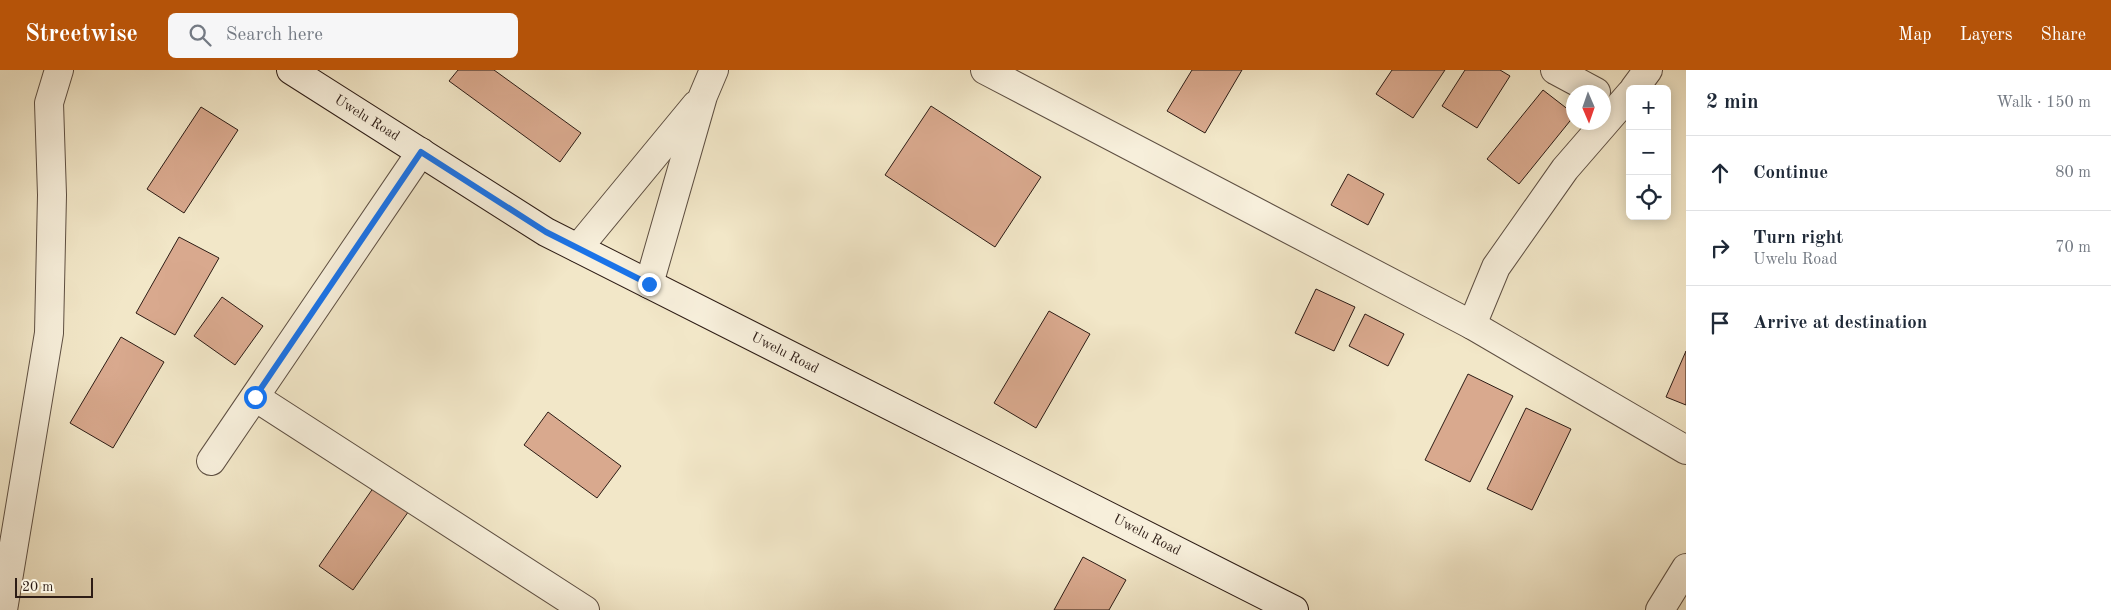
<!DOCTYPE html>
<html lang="en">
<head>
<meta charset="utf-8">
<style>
  :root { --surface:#fff; --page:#f6f6f7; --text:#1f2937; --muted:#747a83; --line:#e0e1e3; --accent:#b45309 }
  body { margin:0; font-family:"Old Standard TT",serif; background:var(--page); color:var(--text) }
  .controls { position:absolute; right:15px; top:15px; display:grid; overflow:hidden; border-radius:8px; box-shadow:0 2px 12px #0003 }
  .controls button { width:45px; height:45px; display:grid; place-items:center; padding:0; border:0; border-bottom:1px solid var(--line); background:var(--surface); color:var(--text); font:25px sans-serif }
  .compass { position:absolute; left:1566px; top:15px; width:45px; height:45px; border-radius:50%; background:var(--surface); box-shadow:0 2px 12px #0003; rotate:178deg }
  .scale { position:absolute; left:15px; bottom:12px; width:78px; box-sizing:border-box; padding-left:5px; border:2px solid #2d1c15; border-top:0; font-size:14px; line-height:18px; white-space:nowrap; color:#2d1c15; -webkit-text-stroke:4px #f7efdb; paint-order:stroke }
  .stop { position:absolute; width:15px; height:15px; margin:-11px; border:4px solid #1a73e8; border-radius:50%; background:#fff }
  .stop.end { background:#1a73e8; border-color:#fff; box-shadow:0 1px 5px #0008 }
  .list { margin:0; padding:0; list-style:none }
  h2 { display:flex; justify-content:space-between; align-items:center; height:65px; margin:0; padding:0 20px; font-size:21px }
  h2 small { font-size:16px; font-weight:400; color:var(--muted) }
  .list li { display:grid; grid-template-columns:32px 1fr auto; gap:15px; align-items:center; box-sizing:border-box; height:75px; padding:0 20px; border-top:1px solid var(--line) }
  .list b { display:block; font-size:19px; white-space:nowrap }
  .list p { margin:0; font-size:16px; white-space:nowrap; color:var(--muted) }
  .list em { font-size:16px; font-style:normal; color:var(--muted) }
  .icon { flex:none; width:28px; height:28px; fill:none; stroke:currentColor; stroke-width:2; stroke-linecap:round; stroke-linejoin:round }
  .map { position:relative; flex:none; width:1686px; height:540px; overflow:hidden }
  header { display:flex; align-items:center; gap:30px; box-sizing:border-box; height:70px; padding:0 25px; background:var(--accent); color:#fff }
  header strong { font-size:24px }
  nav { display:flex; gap:28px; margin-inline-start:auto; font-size:18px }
  .search { width:350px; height:45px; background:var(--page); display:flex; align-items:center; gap:12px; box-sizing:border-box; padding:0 18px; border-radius:8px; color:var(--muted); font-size:19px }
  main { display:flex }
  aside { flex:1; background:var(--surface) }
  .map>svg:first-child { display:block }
</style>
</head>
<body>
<header>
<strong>Streetwise</strong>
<div class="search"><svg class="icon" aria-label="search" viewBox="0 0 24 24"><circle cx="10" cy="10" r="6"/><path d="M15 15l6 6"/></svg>Search here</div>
<nav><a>Map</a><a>Layers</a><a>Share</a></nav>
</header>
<main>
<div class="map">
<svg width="1686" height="540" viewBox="0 0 1686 540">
  <rect width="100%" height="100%" fill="#f2e7c8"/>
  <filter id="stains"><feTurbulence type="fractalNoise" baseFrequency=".004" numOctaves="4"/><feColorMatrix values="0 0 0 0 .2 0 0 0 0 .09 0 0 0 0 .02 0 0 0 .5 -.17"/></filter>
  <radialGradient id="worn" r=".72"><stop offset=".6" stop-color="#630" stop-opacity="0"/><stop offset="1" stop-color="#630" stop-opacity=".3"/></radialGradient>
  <!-- building -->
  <g fill="#d9a98e" stroke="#2d1c15">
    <path d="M458,0H494L581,63L560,92L449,11Z"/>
    <path d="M1192,0H1242L1205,63L1167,41Z"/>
    <path d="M1392,0H1445L1413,48L1376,24Z"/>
    <path d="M1465,0H1500L1510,6L1477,58L1442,36Z"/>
    <path d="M1543,20L1574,44V46L1519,114L1487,89Z"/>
    <path d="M931,36L1041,107L995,177L885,105Z"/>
    <path d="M201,37L238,60L184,143L147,119Z"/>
    <path d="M1348,104L1384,124L1368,155L1331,135Z"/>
    <path d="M179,167L219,188L175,265L136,243Z"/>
    <path d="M1316,219L1355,237L1334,281L1295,263Z"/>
    <path d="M222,227L263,256L235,295L194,266Z"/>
    <path d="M1049,241L1090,264L1036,358L994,333Z"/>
    <path d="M1365,244L1404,264L1388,296L1349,276Z"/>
    <path d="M121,267L164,292L113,378L70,353Z"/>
    <path d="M1686,281V335L1666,327Z"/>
    <path d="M1468,304L1513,326L1470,412L1425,390Z"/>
    <path d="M1526,338L1571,359L1532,440L1487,419Z"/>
    <path d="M548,342L621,396L597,428L524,375Z"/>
    <path d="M376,414L411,438L353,520L319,496Z"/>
    <path d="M1083,487L1126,510L1109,540H1054Z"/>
  </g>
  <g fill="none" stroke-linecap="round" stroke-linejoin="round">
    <!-- street casing -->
    <g stroke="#5e4f42" stroke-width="30">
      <g id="street">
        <path d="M985,0L1472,255L1496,197L1565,99L1630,24"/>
        <path d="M1555,0L1596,22"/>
        <path d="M1634,19L1648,0"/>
        <path d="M578,178L696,35"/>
        <path d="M649,214L703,26L714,0"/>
        <path d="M1472,255L1686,380"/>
        <path d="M255,327L585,540"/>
        <path d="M211,391L421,82"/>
        <path d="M3,540L49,263L52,125L49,33L59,0"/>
        <path d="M1660,540L1686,498"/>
      </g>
    </g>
    <!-- secondary casing -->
    <g stroke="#2d1c15" stroke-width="30">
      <path id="secondary" d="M291,0L546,162L1294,540"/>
    </g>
    <!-- street -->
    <use href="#street" stroke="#f7efdb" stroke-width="28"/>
    <!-- secondary -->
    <use href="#secondary" stroke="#f7efdb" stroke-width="28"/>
  </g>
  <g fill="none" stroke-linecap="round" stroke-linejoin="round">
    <!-- route -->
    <path stroke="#1a73e8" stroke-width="6" d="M255,327L421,82L546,162L649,214"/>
  </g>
  <g text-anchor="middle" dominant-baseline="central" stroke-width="4.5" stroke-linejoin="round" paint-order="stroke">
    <!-- street labels -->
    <g font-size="14" fill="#2d1c15" stroke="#f7efdb">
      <text transform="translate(367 48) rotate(32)">Uwelu Road</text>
      <text transform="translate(785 283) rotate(27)">Uwelu Road</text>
      <text transform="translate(1147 465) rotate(27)">Uwelu Road</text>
    </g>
  </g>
  <rect width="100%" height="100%" filter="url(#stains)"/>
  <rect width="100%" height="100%" fill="url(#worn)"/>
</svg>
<div class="controls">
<button>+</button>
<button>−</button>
<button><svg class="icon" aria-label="locate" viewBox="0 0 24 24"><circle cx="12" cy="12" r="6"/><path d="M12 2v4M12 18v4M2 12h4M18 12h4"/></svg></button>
</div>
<svg class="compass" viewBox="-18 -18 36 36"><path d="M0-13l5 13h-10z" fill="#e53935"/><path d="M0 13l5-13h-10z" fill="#747a83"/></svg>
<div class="scale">20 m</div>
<div class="stop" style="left:255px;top:327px"></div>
<div class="stop end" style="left:649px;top:214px"></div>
</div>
<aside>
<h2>2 min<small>Walk · 150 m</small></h2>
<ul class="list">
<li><svg class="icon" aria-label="ahead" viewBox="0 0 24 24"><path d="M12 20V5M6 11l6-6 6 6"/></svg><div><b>Continue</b></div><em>80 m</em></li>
<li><svg class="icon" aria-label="right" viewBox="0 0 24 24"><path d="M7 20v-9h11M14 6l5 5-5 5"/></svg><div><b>Turn right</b><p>Uwelu Road</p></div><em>70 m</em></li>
<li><svg class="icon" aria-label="arrive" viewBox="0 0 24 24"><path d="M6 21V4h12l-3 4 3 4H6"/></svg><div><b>Arrive at destination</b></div></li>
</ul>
</aside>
</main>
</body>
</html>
